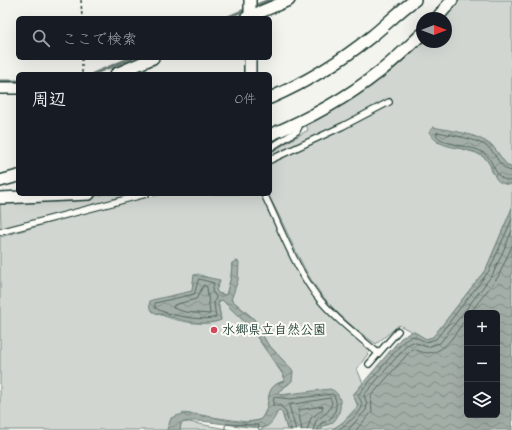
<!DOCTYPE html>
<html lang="ja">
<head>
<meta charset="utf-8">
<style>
  :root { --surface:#171b24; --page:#20242c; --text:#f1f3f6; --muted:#9ea1a6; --line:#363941 }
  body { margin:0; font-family:"Architects Daughter","Klee One",sans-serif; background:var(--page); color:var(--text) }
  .controls { position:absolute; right:12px; bottom:12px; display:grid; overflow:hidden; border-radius:6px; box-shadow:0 4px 16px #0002 }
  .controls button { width:36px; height:36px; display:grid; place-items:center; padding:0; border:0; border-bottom:1px solid var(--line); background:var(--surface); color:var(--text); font:20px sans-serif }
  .compass { position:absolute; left:416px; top:12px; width:36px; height:36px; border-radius:50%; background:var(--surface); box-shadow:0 4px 16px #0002; rotate:90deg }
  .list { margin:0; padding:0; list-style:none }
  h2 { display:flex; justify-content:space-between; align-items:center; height:52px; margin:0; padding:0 16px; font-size:17px }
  h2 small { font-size:13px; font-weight:400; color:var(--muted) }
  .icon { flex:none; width:22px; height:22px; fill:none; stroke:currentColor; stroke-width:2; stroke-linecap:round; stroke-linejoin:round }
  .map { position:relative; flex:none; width:512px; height:430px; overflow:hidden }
  .search { position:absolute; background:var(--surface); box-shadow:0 4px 16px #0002; left:16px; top:16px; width:256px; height:44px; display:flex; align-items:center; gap:10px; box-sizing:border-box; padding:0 14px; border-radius:6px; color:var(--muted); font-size:15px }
  .panel { position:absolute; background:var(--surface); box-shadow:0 4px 16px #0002; left:16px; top:72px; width:256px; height:124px; border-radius:6px }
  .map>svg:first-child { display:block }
</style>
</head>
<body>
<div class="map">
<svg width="512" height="430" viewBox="0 0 512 430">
  <defs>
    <pattern id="water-waves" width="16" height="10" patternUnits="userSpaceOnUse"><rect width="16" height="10" fill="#a3aea7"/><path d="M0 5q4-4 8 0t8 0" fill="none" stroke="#848f89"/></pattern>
  </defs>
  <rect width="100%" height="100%" fill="#f4f4ef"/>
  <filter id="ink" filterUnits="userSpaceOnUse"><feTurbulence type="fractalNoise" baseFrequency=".025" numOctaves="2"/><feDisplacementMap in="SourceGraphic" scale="8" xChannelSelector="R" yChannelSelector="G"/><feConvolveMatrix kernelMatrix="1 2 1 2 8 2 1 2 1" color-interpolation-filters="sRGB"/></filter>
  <g filter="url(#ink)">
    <!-- grass -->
    <g fill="#d1d6d1" stroke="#788a82">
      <path d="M457,0H512V168L507,166L492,145L437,142L476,153L485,158L490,165L492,172L504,184H512V208L486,269L433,337L426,339L399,325L376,344C348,325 322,301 306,271C292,246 282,219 268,194H270V153L308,130L306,124L422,39V42H446V18H441Z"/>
      <path d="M105,194H138L1,228L0,202L59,199L74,201Z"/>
      <path d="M164,194H262L289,251L333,315L370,351L357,369L363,383L353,395L358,406C347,418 340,430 321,430L323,426L332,423L290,395H280L277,392L289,384L293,371L267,343L254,319L231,299L232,263L231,277L226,295L218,293L216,290L220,282L198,274L194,275L192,291L152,311C170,320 202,328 221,320L218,301L222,300L250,327L285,378L284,381C262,387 273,406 260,420L247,422L183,413L168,426L167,430H0V237L118,203Z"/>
      <path d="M278,410L282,412L287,429L297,430H259L266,427Z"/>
      <path d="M189,422L231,430H180L181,423Z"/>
    </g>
    <!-- water -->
    <g fill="url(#water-waves)" stroke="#6e8179" fill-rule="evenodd">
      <path d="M433,127C451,131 476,133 491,145C499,151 502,163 512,168V184C490,185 497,171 486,159C471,143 441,154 429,132Z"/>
      <path d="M512,208V430H332L343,422L358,406L353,395L401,338L413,331L426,339L433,337L486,269ZM467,313H497V415H467Z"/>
      <path d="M236,261L239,262L238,280L231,300L254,319L267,343L293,371L292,381L278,392L280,395L330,389C344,393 343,414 332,423C330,424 326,425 323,426L321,430L287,429L282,412L279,410C275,416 273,423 266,427C244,430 198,416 181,423L180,430H167L171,418C197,405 231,429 260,420C275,404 260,388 284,381V375L250,327L222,300L218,302L221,320C201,328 176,318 156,313C151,311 148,307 150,301L152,300L192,291L194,275L220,280L216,290L219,294L226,295L231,277L232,263Z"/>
    </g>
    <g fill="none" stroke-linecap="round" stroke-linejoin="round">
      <!-- shore -->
      <g stroke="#546a62" stroke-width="1">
        <path d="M512,171C500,170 497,155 489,148C476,138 454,136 438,132L436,134C439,144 468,146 478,150C498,158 490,180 512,181"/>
        <path d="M199,279L214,283L212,291L216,297L214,304L216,317C202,322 167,315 155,308V303L194,294Z"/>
        <path d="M204,285L207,287L210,314L185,312L173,308L174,305L196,299Z"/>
        <path d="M470,313L498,277L512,246"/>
        <path d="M225,430V426L227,424L258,425L259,430"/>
        <path d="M291,430L285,410L280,406H273L274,397L290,399L333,394C338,401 337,412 330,419C328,421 323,422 321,423L318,430"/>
        <path d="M296,430L289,405L330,398L332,402C330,413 324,414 316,421L313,430"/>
        <path d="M302,430L298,410L323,406L322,410L311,418L307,430"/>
        <path d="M338,430C344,426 360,414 362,407C363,403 359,398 358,395L404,341L413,336L426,342L436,339L489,271L512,219"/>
        <path d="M348,430L366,410L367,404L364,395L407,345L413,342L427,347L440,343L493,274L512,231"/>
        <path d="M356,430L372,412L371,396L411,350L414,349C441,363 453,336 467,317"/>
      </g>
      <!-- stream -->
      <g stroke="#6e8179" stroke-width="3">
        <path d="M252,7L269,0"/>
        <path d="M226,18L247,9"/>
        <path d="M93,74L131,58"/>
        <path d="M0,81H18"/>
      </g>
      <!-- service casing -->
      <g stroke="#1f3d34" stroke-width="8">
        <g id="service">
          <path d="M270,148L297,131L301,122"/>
          <path d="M270,160L343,126L389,102"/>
          <path d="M264,194C280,227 294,265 316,295C333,317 357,335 378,353"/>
          <path d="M0,232L146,194"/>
          <path d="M369,364L398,331"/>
        </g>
      </g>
      <!-- minor casing -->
      <g stroke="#1f3d34" stroke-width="14">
        <g id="minor">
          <path d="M246,18L289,0"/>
          <path d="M250,18V0"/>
          <path d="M437,18L452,0"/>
          <path d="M116,74L153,58"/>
          <path d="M250,74V58"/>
          <path d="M0,88H18"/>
          <path d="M270,98C307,82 341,61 372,36C387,24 399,11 415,0"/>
          <path d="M270,135C308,119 345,99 378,73C394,61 408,47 422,34"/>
          <path d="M0,181L18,176"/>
          <path d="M0,198L89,194"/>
        </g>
      </g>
      <!-- path -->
      <g stroke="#1f3d34" stroke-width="1.5" stroke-dasharray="3 3" stroke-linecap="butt">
        <path d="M81,0L82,18"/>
        <path d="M82,58V74"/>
      </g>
      <!-- service -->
      <use href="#service" stroke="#fdfcf7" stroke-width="5.5"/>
      <!-- minor -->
      <use href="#minor" stroke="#fdfcf7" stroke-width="11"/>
    </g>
  </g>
  <!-- markers -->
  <circle fill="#d1495b" stroke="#fdfcf7" stroke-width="1.5" cx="214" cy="330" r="4"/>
  <g text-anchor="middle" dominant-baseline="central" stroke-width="4" stroke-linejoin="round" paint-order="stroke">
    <!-- poi labels -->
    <g font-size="13" font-weight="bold" fill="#1f3d34" stroke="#fdfcf7" text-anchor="start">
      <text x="222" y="330">水郷県立自然公園</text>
    </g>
  </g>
</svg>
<div class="controls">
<button>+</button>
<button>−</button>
<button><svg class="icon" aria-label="layers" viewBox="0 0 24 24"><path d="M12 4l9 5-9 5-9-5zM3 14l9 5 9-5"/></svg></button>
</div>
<svg class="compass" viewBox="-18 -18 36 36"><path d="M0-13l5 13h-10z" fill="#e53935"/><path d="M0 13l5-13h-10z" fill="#9ea1a6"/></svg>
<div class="search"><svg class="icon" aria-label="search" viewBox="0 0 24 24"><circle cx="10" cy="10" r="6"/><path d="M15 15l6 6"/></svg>ここで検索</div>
<section class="panel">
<h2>周辺<small>0件</small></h2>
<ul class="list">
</ul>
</section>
</div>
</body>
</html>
